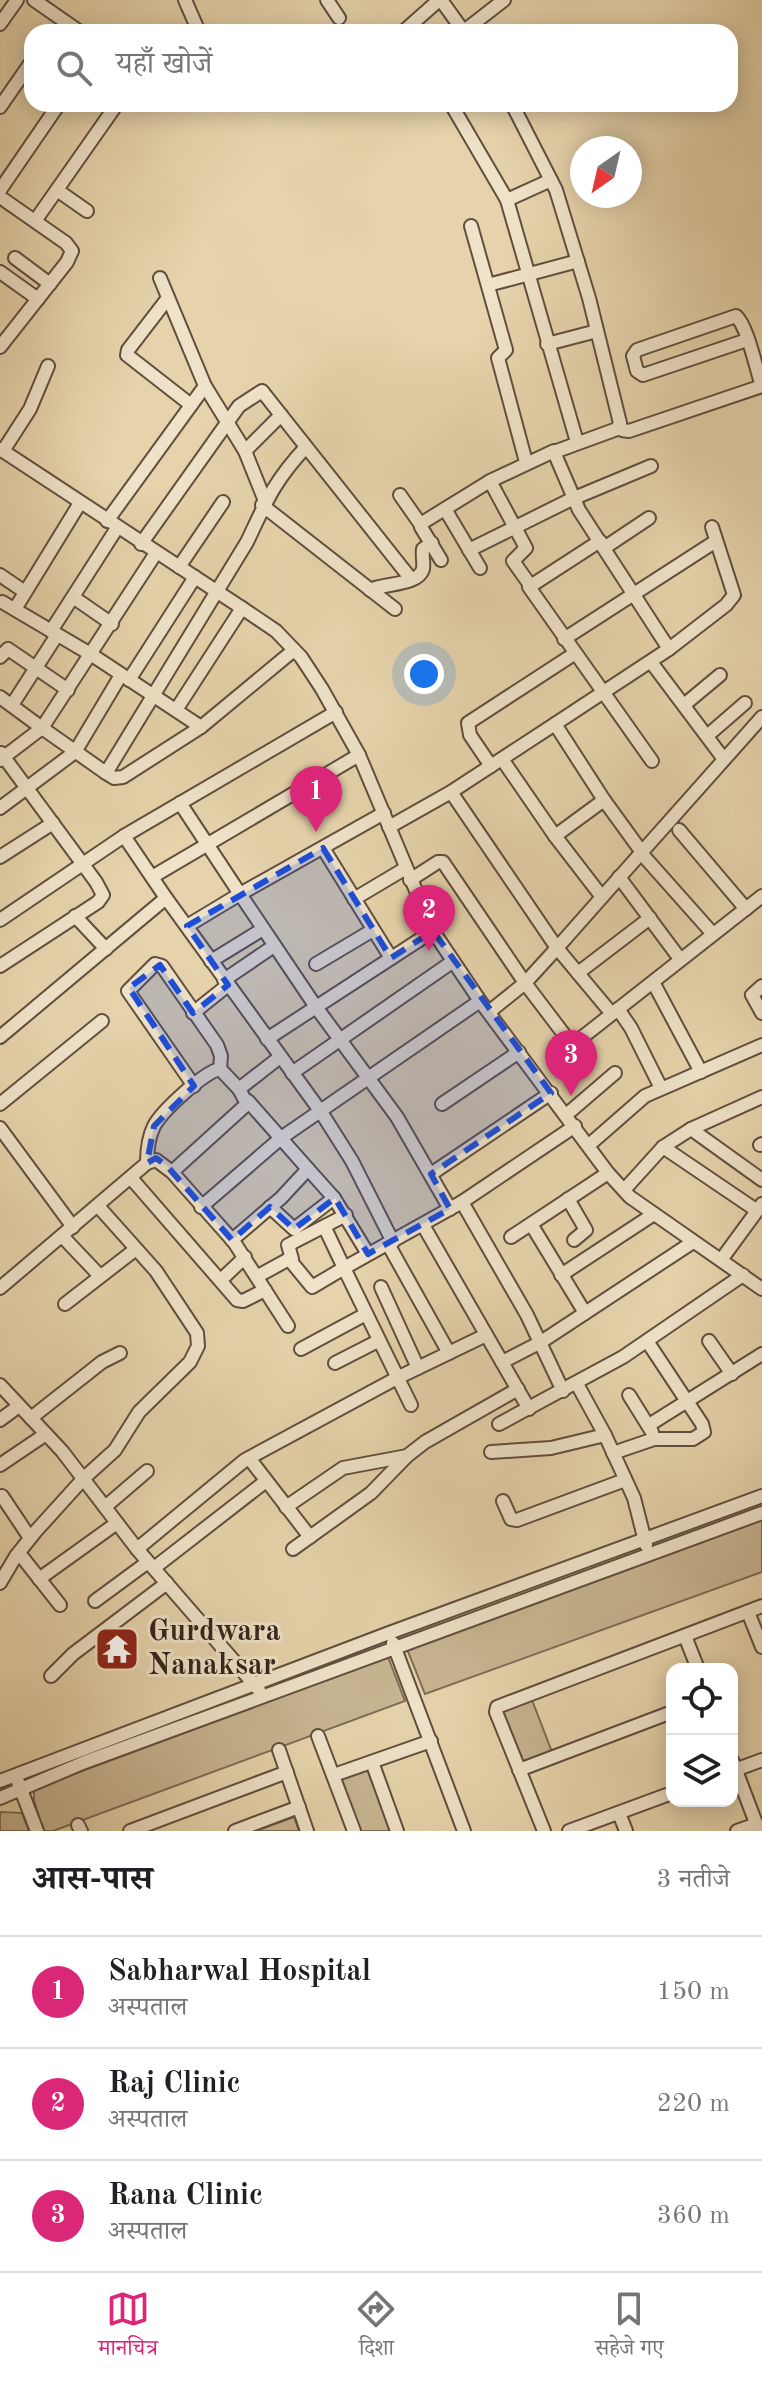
<!DOCTYPE html>
<html lang="hi">
<head>
<meta charset="utf-8">
<style>
  :root { --surface:#fff; --page:#f6f6f6; --text:#202124; --muted:#757577; --line:#e0e0e0; --accent:#db2777 }
  body { margin:0; font-family:"Old Standard TT","Noto Serif Devanagari",serif; background:var(--page); color:var(--text) }
  .controls { position:absolute; right:24px; bottom:24px; display:grid; overflow:hidden; border-radius:16px; box-shadow:0 4px 20px #0003 }
  .controls button { width:72px; height:72px; display:grid; place-items:center; padding:0; border:0; border-bottom:2px solid var(--line); background:var(--surface); color:var(--text); font:40px sans-serif }
  .compass { position:absolute; left:570px; top:136px; width:72px; height:72px; border-radius:50%; background:var(--surface); box-shadow:0 4px 20px #0003; rotate:214deg }
  .you { position:absolute; left:424px; top:674px; width:28px; height:28px; margin:-20px; border:6px solid #fff; border-radius:50%; background:#1a73e8; box-shadow:0 0 0 12px #1a73e833 }
  .badge { display:grid; place-items:center; width:52px; height:52px; border-radius:50%; background:var(--accent); color:#fff; font-size:26px; font-weight:700 }
  .pin { position:absolute; translate:-50% -66px; filter:drop-shadow(0 2px 4px #0008) }
  .pin::after { content:''; position:absolute; top:42px; width:28px; height:24px; background:inherit; clip-path:polygon(0 0,100% 0,50% 100%) }
  .list { margin:0; padding:0; list-style:none }
  h2 { display:flex; justify-content:space-between; align-items:center; height:104px; margin:0; padding:0 32px; font-size:34px }
  h2 small { font-size:26px; font-weight:400; color:var(--muted) }
  .list li { display:grid; grid-template-columns:52px 1fr auto; gap:24px; align-items:center; box-sizing:border-box; height:112px; padding:0 32px; border-top:2px solid var(--line) }
  .list b { display:block; font-size:30px; white-space:nowrap }
  .list p { margin:0; font-size:26px; white-space:nowrap; color:var(--muted) }
  .list em { font-size:26px; font-style:normal; color:var(--muted) }
  .icon { flex:none; width:44px; height:44px; fill:none; stroke:currentColor; stroke-width:2; stroke-linecap:round; stroke-linejoin:round }
  .map { position:relative; flex:none; width:762px; height:1831px; overflow:hidden }
  .search { position:absolute; background:var(--surface); box-shadow:0 4px 20px #0003; left:24px; right:24px; top:24px; height:88px; display:flex; align-items:center; gap:20px; box-sizing:border-box; padding:0 28px; border-radius:24px; color:var(--muted); font-size:30px }
  .sheet { height:440px; background:var(--surface) }
  nav { display:flex; justify-content:space-around; align-items:center; box-sizing:border-box; height:112px; border-top:2px solid var(--line); background:var(--surface); font-size:22px; color:var(--muted) }
  nav a { display:grid; justify-items:center; gap:4px }
  nav .on { color:var(--accent) }
  .map>svg:first-child { display:block }
</style>
</head>
<body>
<div class="map">
<svg width="762" height="1831" viewBox="0 0 762 1831">
  <rect width="100%" height="100%" fill="#e6d3ab"/>
  <filter id="stains"><feTurbulence type="fractalNoise" baseFrequency=".0025" numOctaves="4"/><feColorMatrix values="0 0 0 0 .2 0 0 0 0 .09 0 0 0 0 .02 0 0 0 .5 -.17"/></filter>
  <radialGradient id="worn" r=".72"><stop offset=".6" stop-color="#630" stop-opacity="0"/><stop offset="1" stop-color="#630" stop-opacity=".3"/></radialGradient>
  <!-- green -->
  <g fill="#c8b592" stroke="#7e6c56" stroke-width="2">
    <path d="M762,1519V1572L425,1694L407,1649Z"/>
    <path d="M388,1657L405,1701L53,1831H43L34,1800V1789Z"/>
    <path d="M532,1700L552,1752L522,1762L503,1711Z"/>
    <path d="M367,1769L391,1831H358L338,1779Z"/>
    <path d="M0,1812L22,1813L29,1831H0Z"/>
    <path d="M294,1817L299,1831H256Z"/>
  </g>
  <g fill="none" stroke-linecap="round" stroke-linejoin="round">
    <!-- minor casing -->
    <g stroke="#614e3e" stroke-width="16">
      <g id="minor">
        <path d="M34,0L80,32"/>
        <path d="M185,0L199,32"/>
        <path d="M327,0L339,18"/>
        <path d="M441,0L464,32"/>
        <path d="M0,24L17,0"/>
        <path d="M464,31L504,0"/>
        <path d="M403,32L439,0"/>
        <path d="M451,104L507,200L577,442"/>
        <path d="M512,104L556,190L589,298L620,423L617,429L554,452L579,510L669,649L555,724"/>
        <path d="M0,107L32,61"/>
        <path d="M0,190L59,104"/>
        <path d="M57,190L87,211"/>
        <path d="M0,197L66,243L72,251L67,262L0,347"/>
        <path d="M507,200L551,180"/>
        <path d="M35,221L117,104"/>
        <path d="M471,226L506,350L498,358L526,462"/>
        <path d="M15,258L50,284"/>
        <path d="M0,272L38,299"/>
        <path d="M160,278L205,386L245,451L265,501"/>
        <path d="M488,285L578,261"/>
        <path d="M168,298L128,350L127,355L191,405"/>
        <path d="M747,340L643,375L637,371L633,356L637,350L736,316C748,327 756,369 762,386"/>
        <path d="M547,344L597,331"/>
        <path d="M619,426L622,430L629,431L762,386"/>
        <path d="M0,449L242,608L276,631L301,657L322,689L359,755L433,931L480,1001L608,1173L630,1197L762,1289"/>
        <path d="M3,451L30,409L48,366"/>
        <path d="M245,451L281,415"/>
        <path d="M490,481L526,548L513,561L530,585"/>
        <path d="M400,495L421,525"/>
        <path d="M262,505L395,609"/>
        <path d="M445,509L480,568"/>
        <path d="M107,521L205,386"/>
        <path d="M600,541L529,587L652,761"/>
        <path d="M141,544L239,406L262,391L411,579"/>
        <path d="M604,548L649,518"/>
        <path d="M469,550L572,499L651,466"/>
        <path d="M441,560L421,527L422,523L490,481L554,451"/>
        <path d="M179,567L223,502"/>
        <path d="M0,575L25,592"/>
        <path d="M370,590C383,583 418,586 423,569C424,563 422,556 423,549L432,543"/>
        <path d="M73,597L112,624"/>
        <path d="M2,602L92,655L201,727"/>
        <path d="M15,609L80,503"/>
        <path d="M51,631L117,528"/>
        <path d="M564,639L716,541"/>
        <path d="M669,649L726,605L734,595L712,527"/>
        <path d="M0,657L8,649L68,690"/>
        <path d="M651,662L723,758"/>
        <path d="M129,680L195,577"/>
        <path d="M0,697L42,728L156,553"/>
        <path d="M12,705L57,635"/>
        <path d="M684,705L720,675"/>
        <path d="M176,710L242,608"/>
        <path d="M707,736L745,703"/>
        <path d="M502,759L555,836"/>
        <path d="M0,760L42,728L106,773L114,778L123,777L201,727L294,650"/>
        <path d="M491,766L470,735L468,723L574,654"/>
        <path d="M106,773L247,542C266,502 274,481 306,447"/>
        <path d="M451,792L557,948L641,853"/>
        <path d="M180,803L240,894L384,813"/>
        <path d="M0,808L75,752L121,675"/>
        <path d="M389,827L451,792L555,724L604,800"/>
        <path d="M679,830L746,909"/>
        <path d="M124,836L336,712"/>
        <path d="M323,848L391,958"/>
        <path d="M0,857L53,823"/>
        <path d="M152,877L359,755"/>
        <path d="M619,877L680,959"/>
        <path d="M410,880L438,862H443L525,983L489,1012"/>
        <path d="M602,897L555,836L604,800L641,851"/>
        <path d="M354,899L406,868"/>
        <path d="M75,916L106,949"/>
        <path d="M0,920L124,836L166,898"/>
        <path d="M187,926L240,894L316,1007L397,1117L450,1209"/>
        <path d="M713,934L641,853L762,717"/>
        <path d="M211,961L263,929"/>
        <path d="M316,964L373,930"/>
        <path d="M0,966L98,902L103,895L96,882L1,753"/>
        <path d="M578,973L650,918"/>
        <path d="M224,980L274,946"/>
        <path d="M653,982L701,1072"/>
        <path d="M762,986L752,995L762,1013"/>
        <path d="M618,1009L631,1028L661,1088"/>
        <path d="M193,1013L228,985"/>
        <path d="M612,1014L557,948L525,983L569,1041L575,1043L762,896"/>
        <path d="M0,1037L166,898L321,1112L352,1161L393,1242"/>
        <path d="M267,1039L433,931"/>
        <path d="M292,1073L452,962"/>
        <path d="M194,1086L128,991L155,964L162,966L217,1045L221,1056L220,1069"/>
        <path d="M239,1089L280,1057"/>
        <path d="M0,1104L102,1021"/>
        <path d="M442,1104L519,1052"/>
        <path d="M566,1115L615,1073"/>
        <path d="M0,1128L73,1227"/>
        <path d="M691,1129L762,1097"/>
        <path d="M589,1145L645,1096L762,1045"/>
        <path d="M760,1145L762,1144"/>
        <path d="M663,1147L756,1210"/>
        <path d="M147,1163C147,1151 148,1138 154,1126C162,1111 204,1072 220,1069L239,1089L247,1104L172,1172"/>
        <path d="M308,1169L334,1198L368,1254"/>
        <path d="M431,1174L551,1093"/>
        <path d="M131,1178L237,1300L243,1301L265,1290"/>
        <path d="M624,1190L663,1147L691,1129L762,1180"/>
        <path d="M568,1199L586,1230L574,1240"/>
        <path d="M462,1202L527,1315L563,1391"/>
        <path d="M201,1207L281,1138L480,1001"/>
        <path d="M270,1207L294,1229L334,1198"/>
        <path d="M531,1224L585,1313"/>
        <path d="M423,1225L529,1409"/>
        <path d="M325,1228L344,1268L462,1202L575,1126"/>
        <path d="M62,1236L100,1276"/>
        <path d="M511,1237L608,1173"/>
        <path d="M232,1240L281,1198L308,1169L248,1101"/>
        <path d="M388,1244L449,1353"/>
        <path d="M292,1259L288,1245L346,1215"/>
        <path d="M721,1260L762,1204"/>
        <path d="M561,1275L654,1214"/>
        <path d="M258,1276L289,1259L312,1287L344,1268L411,1405"/>
        <path d="M221,1280L245,1257"/>
        <path d="M381,1287L418,1368"/>
        <path d="M0,1288L147,1163L156,1160L172,1172L234,1242L288,1326"/>
        <path d="M65,1304L136,1249"/>
        <path d="M709,1341L732,1374"/>
        <path d="M301,1349L366,1314"/>
        <path d="M502,1362L541,1342L693,1242"/>
        <path d="M335,1363L378,1341"/>
        <path d="M577,1384L605,1435L634,1498L646,1545"/>
        <path d="M0,1385L62,1451L137,1549L259,1690"/>
        <path d="M629,1395L652,1432"/>
        <path d="M31,1418L102,1362L120,1353"/>
        <path d="M0,1420L19,1406"/>
        <path d="M499,1424L623,1357L743,1275"/>
        <path d="M649,1425L762,1354"/>
        <path d="M491,1452L551,1448L605,1435"/>
        <path d="M613,1453L654,1439H693L704,1432L702,1424L647,1341"/>
        <path d="M249,1458L310,1537"/>
        <path d="M0,1465L46,1434"/>
        <path d="M2,1496L30,1538"/>
        <path d="M503,1501L511,1519L517,1520L625,1480"/>
        <path d="M105,1507L147,1471"/>
        <path d="M286,1507L343,1468L407,1456"/>
        <path d="M137,1549L245,1460L397,1378L486,1335"/>
        <path d="M293,1549L371,1493L407,1456L425,1442L518,1389"/>
        <path d="M19,1553L60,1605"/>
        <path d="M154,1568L266,1481"/>
        <path d="M39,1579L117,1523"/>
        <path d="M0,1583L16,1556L36,1531L84,1478L115,1450L139,1412L190,1362L198,1346L197,1333L156,1271L98,1206"/>
        <path d="M95,1601L148,1562"/>
        <path d="M748,1612L762,1647"/>
        <path d="M685,1636L698,1669"/>
        <path d="M393,1643L464,1831"/>
        <path d="M51,1676L73,1654L167,1583"/>
        <path d="M318,1736L354,1831"/>
        <path d="M279,1750L307,1831"/>
        <path d="M732,1760L759,1831"/>
        <path d="M372,1762L397,1831"/>
        <path d="M519,1770L672,1712"/>
        <path d="M732,1771L762,1760"/>
        <path d="M334,1775L431,1741"/>
        <path d="M0,1781L389,1633L762,1496"/>
        <path d="M18,1782L37,1831"/>
        <path d="M0,1798L85,1762L762,1513"/>
        <path d="M619,1813L626,1831"/>
        <path d="M78,1825L81,1831"/>
        <path d="M130,1831L287,1772"/>
        <path d="M235,1831L299,1807"/>
        <path d="M544,1831L496,1712L497,1707L762,1606"/>
        <path d="M569,1831L672,1793"/>
        <path d="M737,1831L757,1824"/>
      </g>
    </g>
    <!-- minor -->
    <use href="#minor" stroke="#efe2c8" stroke-width="12"/>
  </g>
  <!-- marked area -->
  <path fill="#1d4ed8" fill-opacity="0.2" stroke="#1d4ed8" stroke-width="6" stroke-dasharray="16 10" stroke-linejoin="round" d="M323,848L391,958L433,931L551,1093L431,1174L450,1209L368,1254L335,1198L294,1229L270,1207L232,1240L167,1166L156,1158L147,1163L154,1126L194,1086L129,988L160,965L193,1013L228,985L187,926Z"/>
  <!-- icons -->
  <defs>
    <g id="temple-square" transform="scale(2.3)"><rect x="-9" y="-9" width="18" height="18" rx="4" fill="#8f2418" stroke="#efe2c8"/><path d="M0-6L5-2H3V0L6.5 2.5H4V6H1.5V3h-3V6H-4V2.5H-6.5L-3 0V-2H-5Z" fill="#fff"/></g>
  </defs>
  <g fill-rule="evenodd">
    <use href="#temple-square" x="117" y="1649"/>
  </g>
  <g text-anchor="middle" dominant-baseline="central" stroke-width="6" stroke-linejoin="round" paint-order="stroke">
    <!-- poi labels -->
    <g font-size="30" font-weight="bold" fill="#35221a" stroke="#efe2c8" text-anchor="start">
      <text x="148" y="1632">Gurdwara<tspan x="148" dy="34">Nanaksar</tspan></text>
    </g>
  </g>
  <rect width="100%" height="100%" filter="url(#stains)"/>
  <rect width="100%" height="100%" fill="url(#worn)"/>
</svg>
<div class="controls">
<button><svg class="icon" aria-label="locate" viewBox="0 0 24 24"><circle cx="12" cy="12" r="6"/><path d="M12 2v4M12 18v4M2 12h4M18 12h4"/></svg></button>
<button><svg class="icon" aria-label="layers" viewBox="0 0 24 24"><path d="M12 4l9 5-9 5-9-5zM3 14l9 5 9-5"/></svg></button>
</div>
<svg class="compass" viewBox="-18 -18 36 36"><path d="M0-13l5 13h-10z" fill="#e53935"/><path d="M0 13l5-13h-10z" fill="#757577"/></svg>
<div class="you"></div>
<div class="pin badge" style="left:316px;top:832px">1</div>
<div class="pin badge" style="left:429px;top:951px">2</div>
<div class="pin badge" style="left:571px;top:1096px">3</div>
<div class="search"><svg class="icon" aria-label="search" viewBox="0 0 24 24"><circle cx="10" cy="10" r="6"/><path d="M15 15l6 6"/></svg>यहाँ खोजें</div>
</div>
<section class="sheet">
<h2>आस-पास<small>3 नतीजे</small></h2>
<ul class="list">
<li><span class="badge">1</span><div><b>Sabharwal Hospital</b><p>अस्पताल</p></div><em>150 m</em></li>
<li><span class="badge">2</span><div><b>Raj Clinic</b><p>अस्पताल</p></div><em>220 m</em></li>
<li><span class="badge">3</span><div><b>Rana Clinic</b><p>अस्पताल</p></div><em>360 m</em></li>
</ul>
</section>
<nav>
<a class="on"><svg class="icon" aria-label="map" viewBox="0 0 24 24"><path d="M3 6l6-2 6 2 6-2v14l-6 2-6-2-6 2zM9 4v14M15 6v14"/></svg>मानचित्र</a>
<a><svg class="icon" aria-label="directions" viewBox="0 0 24 24"><path d="M12 3l9 9-9 9-9-9zM9 14v-3h6M13 9l2 2-2 2"/></svg>दिशा</a>
<a><svg class="icon" aria-label="saved" viewBox="0 0 24 24"><path d="M7 4h10v16l-5-4-5 4z"/></svg>सहेजे गए</a>
</nav>
</body>
</html>
